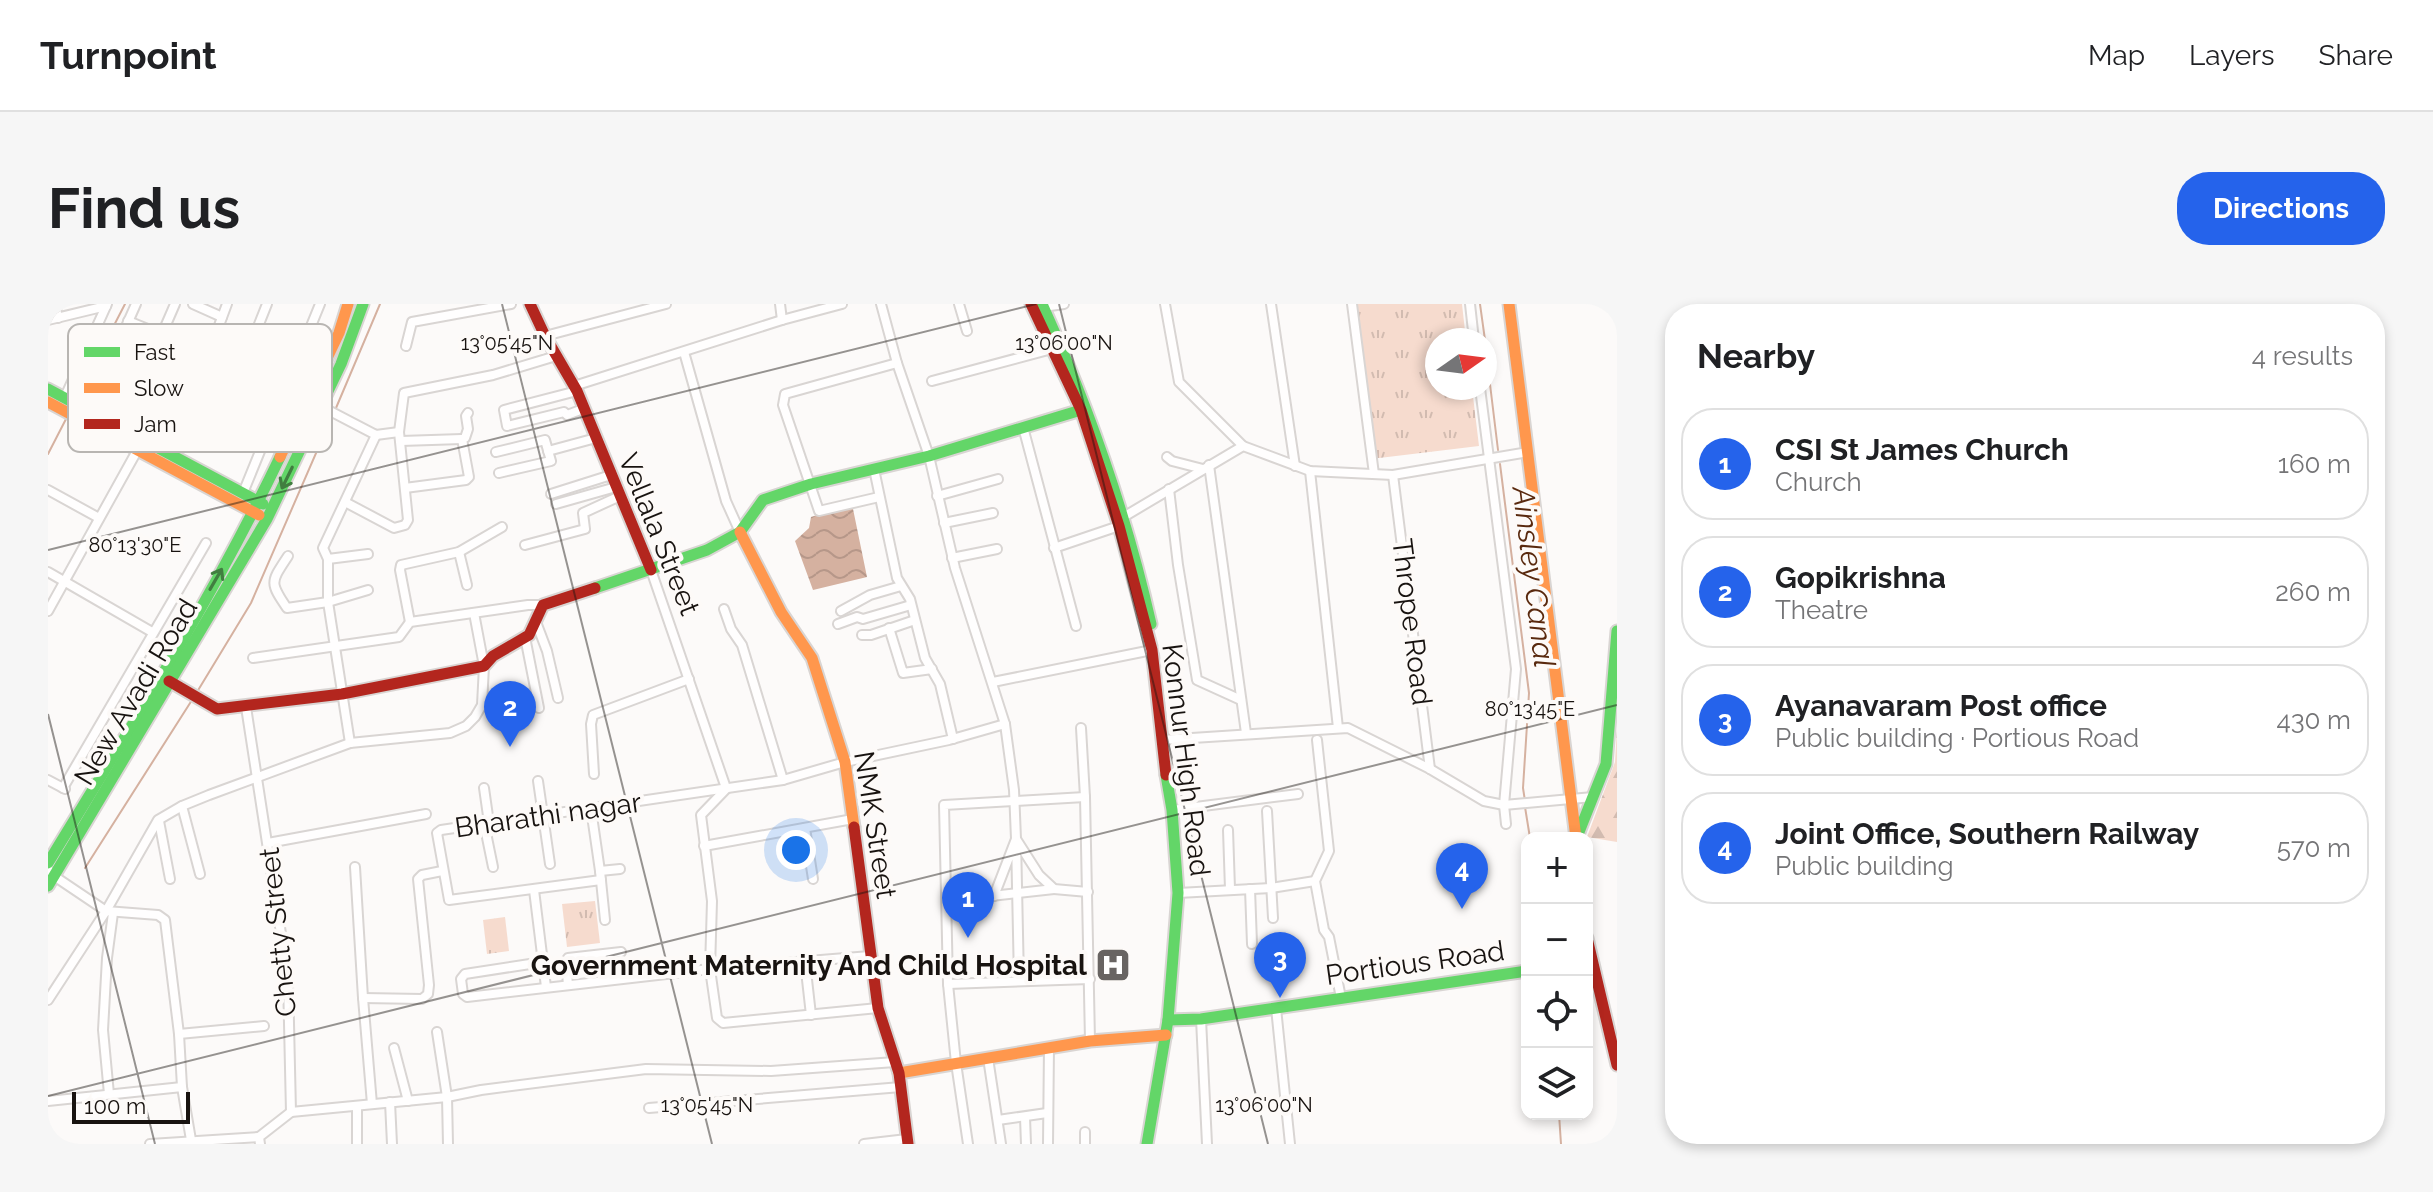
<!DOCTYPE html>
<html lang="en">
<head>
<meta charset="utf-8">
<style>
  :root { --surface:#fff; --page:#f6f6f6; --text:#202124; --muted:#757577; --line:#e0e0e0; --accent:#2563eb }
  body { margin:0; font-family:Raleway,sans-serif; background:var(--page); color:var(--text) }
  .controls { position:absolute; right:24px; bottom:24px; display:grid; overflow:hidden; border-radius:16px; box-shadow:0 4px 12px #0003 }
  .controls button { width:72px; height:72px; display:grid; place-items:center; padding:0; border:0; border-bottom:2px solid var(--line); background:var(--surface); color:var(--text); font:40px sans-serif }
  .compass { position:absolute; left:1377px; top:24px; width:72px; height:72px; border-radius:50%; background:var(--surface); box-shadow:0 4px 12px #0003; rotate:76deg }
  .scale { position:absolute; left:24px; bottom:20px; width:118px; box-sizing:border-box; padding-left:8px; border:4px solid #181310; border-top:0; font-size:22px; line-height:28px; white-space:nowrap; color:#181310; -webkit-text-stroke:6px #fdfaf8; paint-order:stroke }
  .you { position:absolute; left:748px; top:546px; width:28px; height:28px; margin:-20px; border:6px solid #fff; border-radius:50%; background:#1a73e8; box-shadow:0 0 0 12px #1a73e833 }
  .badge { display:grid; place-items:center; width:52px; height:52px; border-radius:50%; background:var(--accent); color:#fff; font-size:26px; font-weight:700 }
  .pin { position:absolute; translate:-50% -66px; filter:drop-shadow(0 2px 4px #0008) }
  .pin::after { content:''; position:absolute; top:42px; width:28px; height:24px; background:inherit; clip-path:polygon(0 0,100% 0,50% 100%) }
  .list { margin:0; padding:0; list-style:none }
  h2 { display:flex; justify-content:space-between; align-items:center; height:104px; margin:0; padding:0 32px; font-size:34px }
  h2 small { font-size:26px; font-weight:400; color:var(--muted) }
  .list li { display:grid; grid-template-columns:52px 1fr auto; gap:24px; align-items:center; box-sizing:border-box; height:112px; margin:0 16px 16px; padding:0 16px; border:2px solid var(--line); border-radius:32px }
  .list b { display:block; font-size:30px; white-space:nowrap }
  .list p { margin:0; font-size:26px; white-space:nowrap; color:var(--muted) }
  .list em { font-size:26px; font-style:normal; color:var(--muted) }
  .icon { flex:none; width:44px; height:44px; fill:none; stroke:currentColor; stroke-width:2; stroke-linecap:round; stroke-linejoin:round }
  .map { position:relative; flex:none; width:1569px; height:840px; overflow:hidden; border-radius:32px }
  header { display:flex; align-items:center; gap:48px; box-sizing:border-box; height:112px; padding:0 40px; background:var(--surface); border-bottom:2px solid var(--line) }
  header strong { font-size:38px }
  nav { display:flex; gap:44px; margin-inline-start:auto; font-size:28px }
  .intro { display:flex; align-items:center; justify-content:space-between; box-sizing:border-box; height:192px; padding:0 48px }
  h1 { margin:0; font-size:56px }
  .button { padding:20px 36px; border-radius:32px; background:var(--accent); color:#fff; font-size:28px; font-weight:700 }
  main { display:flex; gap:48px; padding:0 48px }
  aside { flex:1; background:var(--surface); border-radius:32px; box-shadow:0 4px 12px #0003 }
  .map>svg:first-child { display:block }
</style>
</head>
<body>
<header>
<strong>Turnpoint</strong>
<nav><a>Map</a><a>Layers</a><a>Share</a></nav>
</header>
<div class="intro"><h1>Find us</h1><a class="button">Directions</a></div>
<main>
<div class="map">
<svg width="1569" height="840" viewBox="0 0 1569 840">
  <defs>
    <pattern id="forest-firs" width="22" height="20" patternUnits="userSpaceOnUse" patternTransform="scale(2)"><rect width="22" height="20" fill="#f6dbce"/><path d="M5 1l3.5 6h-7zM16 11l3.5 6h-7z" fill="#d2bbb0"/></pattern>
    <pattern id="park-tufts" width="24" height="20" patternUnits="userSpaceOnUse" patternTransform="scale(2)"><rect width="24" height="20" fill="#f6dbce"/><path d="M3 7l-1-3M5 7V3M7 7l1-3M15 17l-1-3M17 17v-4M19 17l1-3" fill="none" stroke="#d2bbb0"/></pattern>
    <pattern id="water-waves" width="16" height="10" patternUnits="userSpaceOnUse" patternTransform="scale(2)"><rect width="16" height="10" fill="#d5b1a0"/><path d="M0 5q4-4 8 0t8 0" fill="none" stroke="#b69789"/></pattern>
  </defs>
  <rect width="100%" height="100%" fill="#fcfaf9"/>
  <!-- forest -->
  <path fill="url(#forest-firs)" d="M1569,424V538L1539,533L1567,458Z"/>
  <!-- park -->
  <g fill="url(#park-tufts)">
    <path d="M1304,0H1414L1418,36H1389V84H1424L1431,142L1323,155Z"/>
    <path d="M547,597L552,639L519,643L514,600Z"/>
    <path d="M457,613L461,647L439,650L435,616Z"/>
  </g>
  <!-- water -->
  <path fill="url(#water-waves)" d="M804,200L819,273L765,286L747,237L761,224L763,213Z"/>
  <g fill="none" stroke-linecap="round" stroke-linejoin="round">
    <!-- stream -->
    <g stroke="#d5b1a0" stroke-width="2">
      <path d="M1432,0L1437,36"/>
      <path d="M1437,39L1450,146"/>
      <path d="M28,95L77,0"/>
      <path d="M288,104L332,0"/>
      <path d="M0,150L18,115"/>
      <path d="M1452,160L1481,389L1475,484L1477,497"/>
      <path d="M149,388L203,299L285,110"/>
      <path d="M1477,503L1482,534"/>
      <path d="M37,564L144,396"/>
      <path d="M1511,810L1513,840"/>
    </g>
    <!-- street casing -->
    <g stroke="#d9d5d3" stroke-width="12">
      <g id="street">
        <path d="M7,0L10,14"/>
        <path d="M145,0L174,13"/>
        <path d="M732,0L734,16"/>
        <path d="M833,0L849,59L881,152L907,264L957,420L966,486L968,535L991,571L1006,585L1040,588"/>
        <path d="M911,0L919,27"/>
        <path d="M1117,0L1131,78L1195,142"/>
        <path d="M1223,0L1247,162"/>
        <path d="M1304,0L1326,170"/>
        <path d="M1422,0L1426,36"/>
        <path d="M995,3L1016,0"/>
        <path d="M0,16L58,2"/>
        <path d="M80,17L159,49"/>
        <path d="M114,30L127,0"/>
        <path d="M497,32L618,0"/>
        <path d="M358,42L364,18L463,0"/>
        <path d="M636,48L678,197L692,228"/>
        <path d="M64,54L180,98L219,0"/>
        <path d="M884,77L1004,45"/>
        <path d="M526,82L734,16L794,0"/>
        <path d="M1432,84L1468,365L1456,501L1458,520"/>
        <path d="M147,86L179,0"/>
        <path d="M529,87L456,106L459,122L516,108L519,111L535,105"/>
        <path d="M17,93L59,0"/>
        <path d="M259,95L328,131L351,128"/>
        <path d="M41,106L88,0"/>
        <path d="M975,123L1028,322"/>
        <path d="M353,137L414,135"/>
        <path d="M500,147L548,134"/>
        <path d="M448,148L497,136L503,157L451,169"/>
        <path d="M1119,153L1124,157L1155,165"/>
        <path d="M1161,161L1198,429"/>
        <path d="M826,165L849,274L862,295L877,354L892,380L905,435"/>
        <path d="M1262,167L1290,424"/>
        <path d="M1345,171L1382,465"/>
        <path d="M357,184L418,176L421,173L414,135L417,134L420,125L418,112L420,109"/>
        <path d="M1121,185L1130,261L1149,376L1193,396"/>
        <path d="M0,186L51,214"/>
        <path d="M195,189L272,0"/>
        <path d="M503,190L563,171"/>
        <path d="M889,192L950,175"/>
        <path d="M831,193L771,207L735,101L737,90L849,59"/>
        <path d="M297,198L346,224L357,221L360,216L351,128L356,89L445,71L508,52"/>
        <path d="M508,200L568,183"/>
        <path d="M1077,212L1195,142L1262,167L1345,171L1480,148"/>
        <path d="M896,219L945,209"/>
        <path d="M477,241L537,225L535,209L572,192"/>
        <path d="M1006,244L1071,222"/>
        <path d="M411,248L419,281"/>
        <path d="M240,252C223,278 221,278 239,304L280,298L320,286"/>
        <path d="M904,254L949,245"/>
        <path d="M280,255L320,250"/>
        <path d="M603,266L678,484"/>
        <path d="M0,268L104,328"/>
        <path d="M676,305L683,325L694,341L735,476"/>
        <path d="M0,307L90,145"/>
        <path d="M793,307L822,291L853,282"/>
        <path d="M362,318L352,266L353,261L411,248L454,223"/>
        <path d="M488,318L499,347L510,394"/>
        <path d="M790,320L809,313L815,315L863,301"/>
        <path d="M841,324L855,369L884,365"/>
        <path d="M814,331H823L867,316"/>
        <path d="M477,333L491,404"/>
        <path d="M205,354L351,333L362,318L480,301H495"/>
        <path d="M945,378L1104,346"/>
        <path d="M198,403L240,675L243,808L211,833L212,840"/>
        <path d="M1033,424L1037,493L1042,737"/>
        <path d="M1113,436L1300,424L1382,465L1436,497L1456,501L1545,493"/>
        <path d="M1269,436L1281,547L1267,577L1276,626L1281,633L1293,694"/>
        <path d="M302,439L280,298V255L275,244L328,131"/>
        <path d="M546,470L543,420L545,411L641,375"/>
        <path d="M0,476L17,485"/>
        <path d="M490,477L502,560"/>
        <path d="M15,484L158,239"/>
        <path d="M436,484L441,519"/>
        <path d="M678,485L653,511L664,597L662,665L669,714L675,719L830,704"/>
        <path d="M134,502L152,570"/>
        <path d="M543,505L552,567L557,616"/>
        <path d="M1124,506L1250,490"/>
        <path d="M1219,507L1225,614"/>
        <path d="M111,517L122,575"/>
        <path d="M436,519L445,563"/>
        <path d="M757,524L765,575"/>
        <path d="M1180,526L1182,585"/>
        <path d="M220,539L378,510"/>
        <path d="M656,542L805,515"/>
        <path d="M307,563L315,694L324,800"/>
        <path d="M0,565L6,572L58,607L110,611L117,616L131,730L134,783L143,836"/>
        <path d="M552,567L572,565"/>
        <path d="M553,576L401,596L389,529L393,526L735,476L797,458L901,436L957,420"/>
        <path d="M1202,585L1204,640"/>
        <path d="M486,586L498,683"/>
        <path d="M1130,589L1223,584L1267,577"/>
        <path d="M946,592L968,535L971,677"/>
        <path d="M899,597L1006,585"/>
        <path d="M495,658L417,670L413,675L415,690L419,693L662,665L822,652"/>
        <path d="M757,658L763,711"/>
        <path d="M900,680L1042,675"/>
        <path d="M520,681L518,657L520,654L573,648"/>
        <path d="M315,694L374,695L380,690L381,681L370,575L374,571L394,567"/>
        <path d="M0,696L58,607L110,516L134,502L161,491L302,439L402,429L418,422L427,413L434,401L436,362L426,309"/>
        <path d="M1228,704L1242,840"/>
        <path d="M1153,715L1159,840"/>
        <path d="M389,728L399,793L400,840"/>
        <path d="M131,730L216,722"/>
        <path d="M346,744L360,797"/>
        <path d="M940,754L953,840"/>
        <path d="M61,790L55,726L59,654L65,609"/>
        <path d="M0,797L134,783"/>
        <path d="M342,798L344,840"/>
        <path d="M601,804L853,783"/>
        <path d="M243,808L399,793L433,786L598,765L723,767L847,758"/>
        <path d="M977,813L978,840"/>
        <path d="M950,816L999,809"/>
        <path d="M102,840L211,833"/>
        <path d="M309,840V802"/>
        <path d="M816,840L859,835"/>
        <path d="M920,840L908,759L900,680L896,501L1037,493"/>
        <path d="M1000,840L1001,743"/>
        <path d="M1037,840V828"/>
      </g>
    </g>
    <!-- fast casing -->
    <g stroke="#d9d5d3" stroke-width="15">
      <g id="fast">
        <path d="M994,0C1041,104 1078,209 1103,320"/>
        <path d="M0,85L215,200"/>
        <path d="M547,284L659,246L692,228L715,196L763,180L881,152L1033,106"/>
        <path d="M1529,533L1558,460L1569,327"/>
        <path d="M0,559C81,426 165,294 232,153"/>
        <path d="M0,582L219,215L293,60L315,0"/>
        <path d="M1120,716L1153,715L1479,667"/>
        <path d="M1099,840L1120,716L1130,589L1124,506L1118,471"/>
      </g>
    </g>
    <!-- slow casing -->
    <g stroke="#d9d5d3" stroke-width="15">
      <g id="slow">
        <path d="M1461,0L1528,534"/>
        <path d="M0,98L211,211"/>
        <path d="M232,153L291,29L300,0"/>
        <path d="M692,228L733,308L764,354L797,458L806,523"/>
        <path d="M851,769L1042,737L1118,731"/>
      </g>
    </g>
    <!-- jam casing -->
    <g stroke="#d9d5d3" stroke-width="15">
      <g id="jam">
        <path d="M482,0L497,32L529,87L603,266"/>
        <path d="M983,0L1033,106L1071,222L1104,346L1118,471"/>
        <path d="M121,377L169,405L294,390L436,362L445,352L481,331L495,301L547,284"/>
        <path d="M806,523L830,704L851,769L860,840"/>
        <path d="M1539,634L1569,761"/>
      </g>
    </g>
    <!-- street -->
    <use href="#street" stroke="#fffefe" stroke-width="8"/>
    <!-- fast -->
    <use href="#fast" stroke="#63d668" stroke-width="11"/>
    <!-- slow -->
    <use href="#slow" stroke="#ff974d" stroke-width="11"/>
    <!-- jam -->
    <use href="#jam" stroke="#b3261e" stroke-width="11"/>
  </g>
  <!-- one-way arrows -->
  <defs><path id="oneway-shaft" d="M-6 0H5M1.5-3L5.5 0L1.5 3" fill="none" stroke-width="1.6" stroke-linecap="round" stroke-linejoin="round" transform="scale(2)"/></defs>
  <g stroke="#417e40">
    <use href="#oneway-shaft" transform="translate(239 174) rotate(116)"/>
    <use href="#oneway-shaft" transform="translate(168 275) rotate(-60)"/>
  </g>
  <!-- ticks -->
  <path fill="none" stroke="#181310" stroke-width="2" stroke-opacity="0.45" d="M454,0L664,840M1011,0L1220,840M1568,0L1569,6M0,246L988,0M0,410L107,840M0,792L1569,401"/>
  <!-- icons -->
  <defs>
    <g id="hospital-square" transform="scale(1.8)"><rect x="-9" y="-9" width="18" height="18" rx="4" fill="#686462" stroke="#fdfaf8"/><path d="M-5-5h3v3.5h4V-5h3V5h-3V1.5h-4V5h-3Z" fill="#fff"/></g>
  </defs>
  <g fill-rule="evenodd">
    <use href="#hospital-square" x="1065" y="661"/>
  </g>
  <g text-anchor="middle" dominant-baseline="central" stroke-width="8" stroke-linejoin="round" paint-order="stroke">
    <!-- street labels -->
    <g font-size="28" fill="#181310" stroke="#fdfaf8">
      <text transform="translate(611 230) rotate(68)">Vellala Street</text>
      <text transform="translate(1364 318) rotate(83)">Thrope Road</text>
      <text transform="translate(88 388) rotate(-59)">New Avadi Road</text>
      <text transform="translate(1138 456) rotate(83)">Konnur High Road</text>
      <text transform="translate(500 511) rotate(-8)">Bharathi nagar</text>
      <text transform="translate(827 521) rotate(81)">NMK Street</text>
      <text transform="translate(230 628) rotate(-96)">Chetty Street</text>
      <text transform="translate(1367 659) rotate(-8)">Portious Road</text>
    </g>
    <!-- poi labels -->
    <g font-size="28" font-weight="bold" fill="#181310" stroke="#fdfaf8" text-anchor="end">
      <text x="1039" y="661">Government Maternity And Child Hospital</text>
    </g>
    <!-- water labels -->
    <g font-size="30" font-style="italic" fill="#59290e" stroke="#fdfaf8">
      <text transform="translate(1486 273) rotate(83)">Ainsley Canal</text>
    </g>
  </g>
  <!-- legend -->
  <rect x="20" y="20" width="264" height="128" rx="12" fill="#fdfaf8" stroke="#b8b5b2" stroke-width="2"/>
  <rect x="36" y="43" width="36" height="10" fill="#63d668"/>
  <rect x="36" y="79" width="36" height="10" fill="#ff974d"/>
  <rect x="36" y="115" width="36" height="10" fill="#b3261e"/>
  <g font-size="22" fill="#181310">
    <text x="86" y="56">Fast</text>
    <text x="86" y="92">Slow</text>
    <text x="86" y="128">Jam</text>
  </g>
  <g font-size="20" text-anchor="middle" fill="#181310" stroke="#fdfaf8" stroke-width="8" stroke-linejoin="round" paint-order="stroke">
    <text x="459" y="46">13°05'45"N</text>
    <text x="1016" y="46">13°06'00"N</text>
    <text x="87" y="248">80°13'30"E</text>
    <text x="1482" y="412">80°13'45"E</text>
    <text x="659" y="808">13°05'45"N</text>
    <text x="1216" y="808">13°06'00"N</text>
  </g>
</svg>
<div class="controls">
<button>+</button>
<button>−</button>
<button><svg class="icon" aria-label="locate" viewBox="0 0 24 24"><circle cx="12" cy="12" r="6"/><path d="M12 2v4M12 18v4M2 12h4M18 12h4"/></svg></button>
<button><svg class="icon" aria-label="layers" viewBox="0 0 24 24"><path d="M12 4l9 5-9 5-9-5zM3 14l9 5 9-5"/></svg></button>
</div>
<svg class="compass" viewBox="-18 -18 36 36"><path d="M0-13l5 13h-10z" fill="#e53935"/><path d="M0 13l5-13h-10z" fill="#757577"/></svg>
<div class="scale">100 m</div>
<div class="you"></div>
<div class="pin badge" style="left:920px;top:634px">1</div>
<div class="pin badge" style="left:462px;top:443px">2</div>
<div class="pin badge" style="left:1232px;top:694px">3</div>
<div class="pin badge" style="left:1414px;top:605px">4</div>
</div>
<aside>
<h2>Nearby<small>4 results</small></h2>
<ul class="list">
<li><span class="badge">1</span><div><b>CSI St James Church</b><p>Church</p></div><em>160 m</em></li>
<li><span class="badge">2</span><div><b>Gopikrishna</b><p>Theatre</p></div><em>260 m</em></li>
<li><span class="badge">3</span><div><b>Ayanavaram Post office</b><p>Public building · Portious Road</p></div><em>430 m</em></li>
<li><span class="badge">4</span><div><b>Joint Office, Southern Railway</b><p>Public building</p></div><em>570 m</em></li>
</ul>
</aside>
</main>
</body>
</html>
